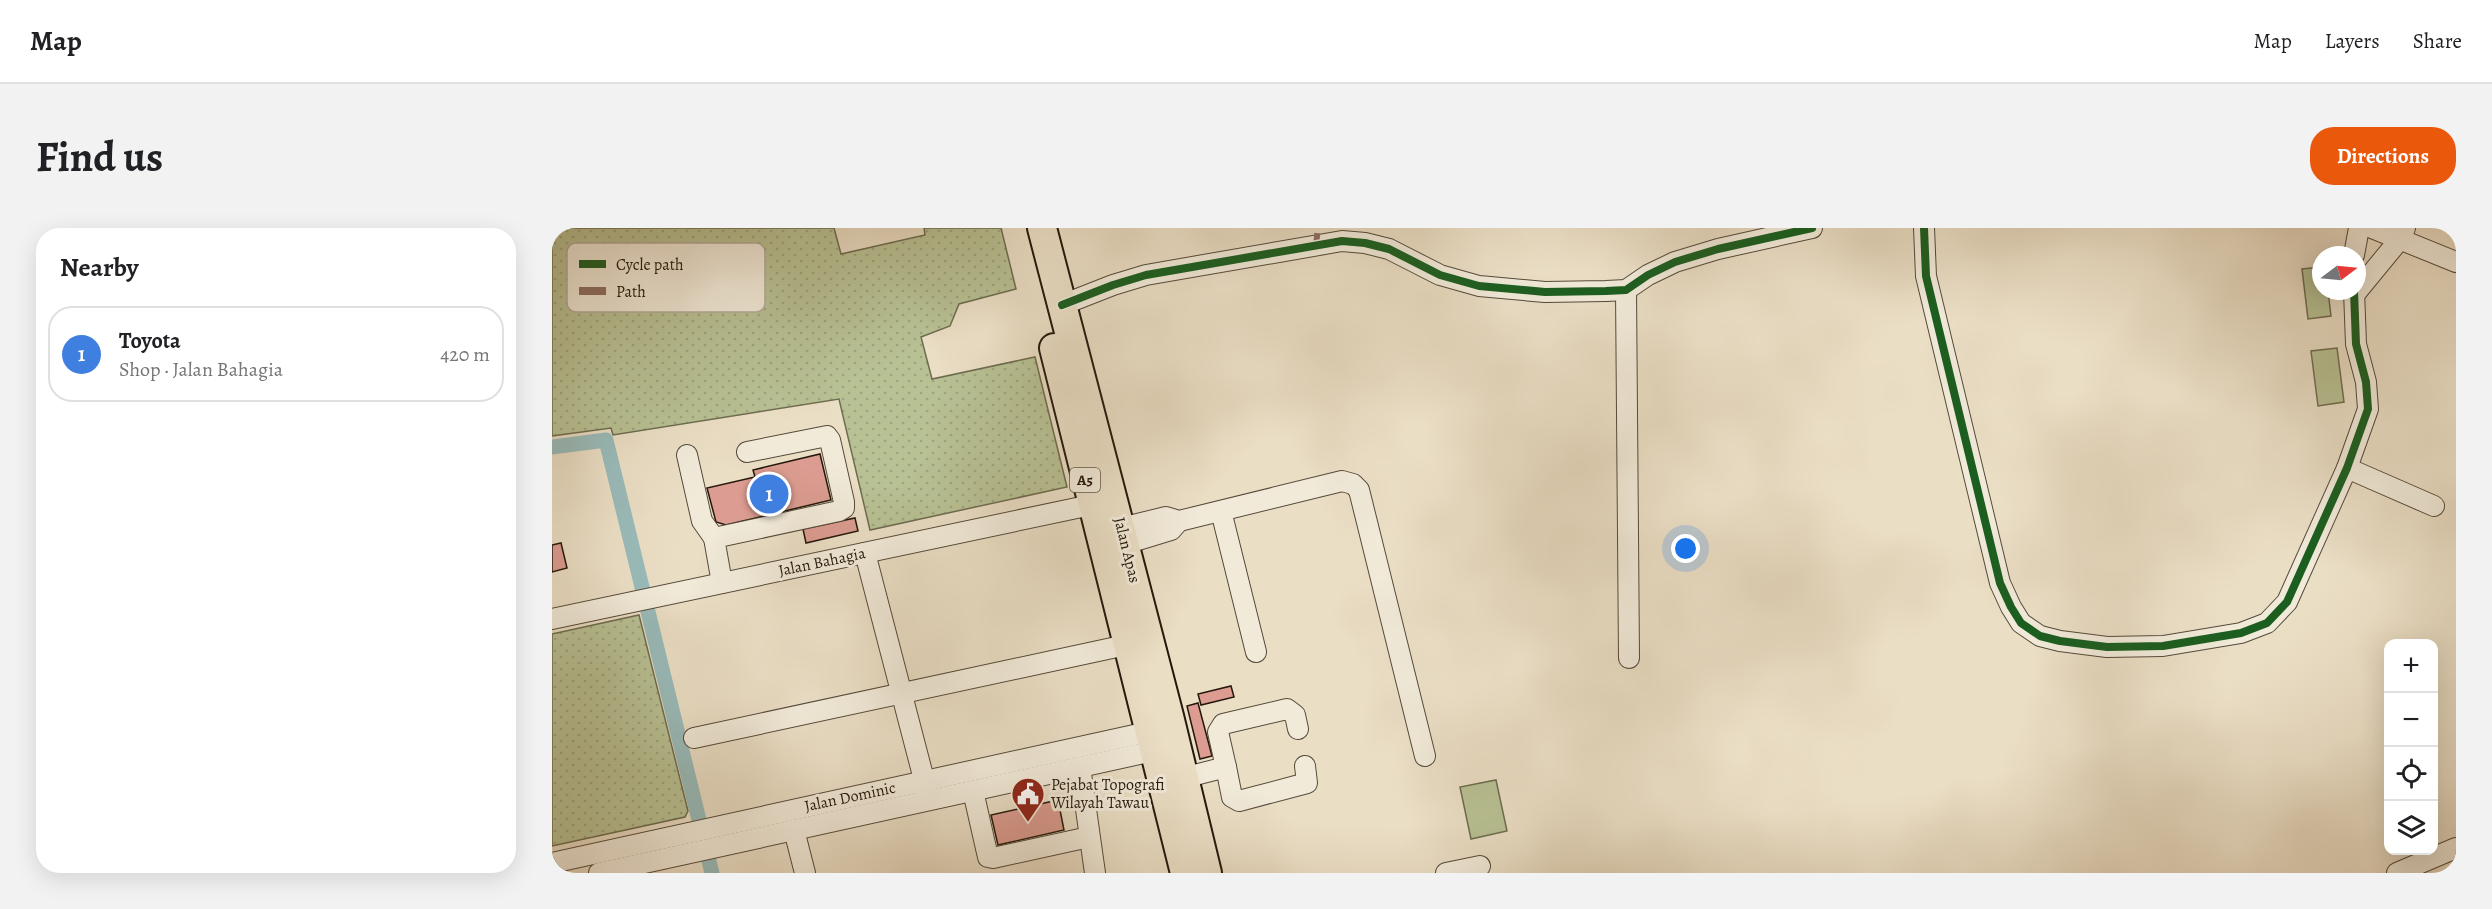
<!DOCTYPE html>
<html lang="en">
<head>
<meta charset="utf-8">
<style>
  :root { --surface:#fff; --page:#f2f2f2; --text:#202124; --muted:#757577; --line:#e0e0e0; --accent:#ea580c }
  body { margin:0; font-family:Alegreya,serif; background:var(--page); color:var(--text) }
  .controls { position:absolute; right:18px; bottom:18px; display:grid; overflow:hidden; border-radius:12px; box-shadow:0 6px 24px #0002 }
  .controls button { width:54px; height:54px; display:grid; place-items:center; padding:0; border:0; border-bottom:2px solid var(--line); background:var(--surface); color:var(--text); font:30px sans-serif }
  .compass { position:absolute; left:1760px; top:18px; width:54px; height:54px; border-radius:50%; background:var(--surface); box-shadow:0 6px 24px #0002; rotate:74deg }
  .you { position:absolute; left:1134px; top:321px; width:21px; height:21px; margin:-15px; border:4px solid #fff; border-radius:50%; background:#1a73e8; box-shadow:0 0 0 9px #1a73e833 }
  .badge { display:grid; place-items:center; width:39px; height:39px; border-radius:50%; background:var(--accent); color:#fff; font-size:20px; font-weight:700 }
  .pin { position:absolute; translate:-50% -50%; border:3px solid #fff; box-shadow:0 2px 6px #0006 }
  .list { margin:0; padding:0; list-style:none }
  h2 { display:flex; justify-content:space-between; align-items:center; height:78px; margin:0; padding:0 24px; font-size:26px }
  h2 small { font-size:20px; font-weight:400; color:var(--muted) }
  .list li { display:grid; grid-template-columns:39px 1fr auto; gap:18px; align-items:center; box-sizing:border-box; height:96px; margin:0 12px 12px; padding:0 12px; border:2px solid var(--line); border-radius:24px }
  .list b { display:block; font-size:22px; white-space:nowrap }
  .list p { margin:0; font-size:20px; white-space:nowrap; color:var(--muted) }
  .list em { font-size:20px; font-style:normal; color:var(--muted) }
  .icon { flex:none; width:33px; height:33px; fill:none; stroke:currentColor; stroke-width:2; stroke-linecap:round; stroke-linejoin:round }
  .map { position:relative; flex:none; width:1904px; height:645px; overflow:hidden; border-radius:24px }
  header { display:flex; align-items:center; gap:36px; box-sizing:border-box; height:84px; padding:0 30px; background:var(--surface); border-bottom:2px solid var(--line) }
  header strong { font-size:28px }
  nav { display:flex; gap:33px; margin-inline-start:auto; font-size:21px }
  .intro { display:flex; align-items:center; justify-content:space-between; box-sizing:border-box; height:144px; padding:0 36px }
  h1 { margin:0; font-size:42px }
  .button { padding:15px 27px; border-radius:24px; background:var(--accent); color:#fff; font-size:21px; font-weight:700 }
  main { display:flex; gap:36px; padding:0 36px }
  aside { flex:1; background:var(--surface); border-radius:24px; box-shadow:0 6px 24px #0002 }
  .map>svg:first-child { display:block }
</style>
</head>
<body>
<header>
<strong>Map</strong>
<nav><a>Map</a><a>Layers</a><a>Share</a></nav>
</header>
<div class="intro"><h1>Find us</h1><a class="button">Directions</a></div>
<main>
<aside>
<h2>Nearby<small></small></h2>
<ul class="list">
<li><span class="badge" style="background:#3f7fe0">1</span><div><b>Toyota</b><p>Shop · Jalan Bahagia</p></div><em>420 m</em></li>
</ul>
</aside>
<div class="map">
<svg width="1904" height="645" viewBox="0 0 1904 645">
  <defs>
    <pattern id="grass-dots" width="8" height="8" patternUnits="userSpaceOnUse" patternTransform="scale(1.5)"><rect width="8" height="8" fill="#b8c194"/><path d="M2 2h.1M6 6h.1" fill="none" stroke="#9ea57e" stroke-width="1.8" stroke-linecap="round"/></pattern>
  </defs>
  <rect width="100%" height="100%" fill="#eadec5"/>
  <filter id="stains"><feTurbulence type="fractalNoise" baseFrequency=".00333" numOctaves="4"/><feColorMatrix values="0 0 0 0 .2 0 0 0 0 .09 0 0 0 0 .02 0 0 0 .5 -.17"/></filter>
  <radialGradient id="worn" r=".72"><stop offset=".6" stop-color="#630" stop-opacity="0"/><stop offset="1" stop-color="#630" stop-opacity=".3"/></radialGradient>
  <!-- grass -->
  <g fill="url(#grass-dots)" stroke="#6e6c50" stroke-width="1.5">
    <path d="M0,0H282L289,26L373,7L372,0H449L464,61L407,76L398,98L369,109L380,151L483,129L515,259L318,302L287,171L61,207L59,200L0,208Z"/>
    <path d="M87,387L136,583L133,589L0,618V406Z"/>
  </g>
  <!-- garden -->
  <g fill="#b8c194" stroke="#6e6c50" stroke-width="1.5">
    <path d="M1769,39V63H1776L1779,88L1756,91L1750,41Z"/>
    <path d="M1785,120L1792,174L1766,178L1759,123Z"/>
    <path d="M944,552L955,603L919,611L908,559Z"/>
  </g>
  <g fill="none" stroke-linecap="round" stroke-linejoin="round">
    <!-- canal -->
    <path stroke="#99bbba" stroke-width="15" d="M0,219L54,212L160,645"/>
  </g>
  <!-- building -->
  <g fill="#dc9c91" stroke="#23180b" stroke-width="1.5">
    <path d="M268,226L279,272L174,297L164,294L155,260L203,249L201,242Z"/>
    <path d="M303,290L306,303L254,315L251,301Z"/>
    <path d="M9,315L15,340L0,344V317Z"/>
    <path d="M679,458L682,469L649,477L646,466Z"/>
    <path d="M646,475L660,528L648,531L635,478Z"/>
    <path d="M506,572L512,602L446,617L439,587Z"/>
  </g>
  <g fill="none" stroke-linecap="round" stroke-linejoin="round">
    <!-- minor casing -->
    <g stroke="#554a3a" stroke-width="22">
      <g id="minor">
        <path d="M1372,0L1374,48L1448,355L1459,379L1469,395L1488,408L1508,413L1555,419L1611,418L1689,405L1715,395L1735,374L1795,240L1816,181L1814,154L1804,116L1802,63"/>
        <path d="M1820,0L1904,34"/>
        <path d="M1802,27L1807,0"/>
        <path d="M1074,62L1077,430"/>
        <path d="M1802,67L1848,11L1853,0"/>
        <path d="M510,77L561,57L594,47L790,13L813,15L837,21L888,47L927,58L993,64L1054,63L1074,62L1096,47L1123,34L1166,21L1260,0"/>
        <path d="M135,227L150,293L162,310"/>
        <path d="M1795,240L1882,278"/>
        <path d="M669,283L704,424"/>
        <path d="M569,300L614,289L627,293L790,253L801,256L807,262L873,528"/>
        <path d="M573,316L619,302L627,293"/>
        <path d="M313,325L375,563"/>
        <path d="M170,355L162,310L287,283L292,280V274L278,212L275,208L195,224"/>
        <path d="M0,391L539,277"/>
        <path d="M142,510L574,417"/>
        <path d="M528,539L543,645"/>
        <path d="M674,539L680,569L687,573L755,555L753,538"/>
        <path d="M631,550L674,539L666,504L671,496L735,481L743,487L746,501"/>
        <path d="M421,563L436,629L441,630L537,609"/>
        <path d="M242,602L253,645"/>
        <path d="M0,635L596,504"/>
        <path d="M47,645L601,523"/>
        <path d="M894,645L928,638"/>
        <path d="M1845,645L1904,620"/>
      </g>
    </g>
    <!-- highway casing -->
    <g stroke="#23180b" stroke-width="32">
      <g id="highway">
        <path d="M490,0L617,488L655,645"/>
        <path d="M502,120L633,645"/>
      </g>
    </g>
    <!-- minor -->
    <use href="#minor" stroke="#f1ead9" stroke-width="20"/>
    <!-- highway -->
    <use href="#highway" stroke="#eadec5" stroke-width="28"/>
    <!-- quiet -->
    <path stroke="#8d6e63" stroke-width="6" stroke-dasharray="12 6" stroke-linecap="butt" d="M764,17L766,0"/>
    <!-- cycleway casing -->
    <g stroke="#f1ead9" stroke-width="11">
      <g id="cycleway">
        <path d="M1372,0L1374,48L1448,355L1459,379L1469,395L1488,408L1508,413L1555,419L1611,418L1689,405L1715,395L1735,374L1795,240L1816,181L1814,154L1804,116L1802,63"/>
        <path d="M510,77L561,57L594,47L790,13L813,15L837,21L888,47L927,58L993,64L1054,63L1074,62L1096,47L1123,34L1166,21L1260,0"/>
      </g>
    </g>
    <!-- cycleway -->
    <use href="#cycleway" stroke="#1b5e20" stroke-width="8"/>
  </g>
  <!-- icons -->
  <defs>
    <g id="civic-pin" transform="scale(1.725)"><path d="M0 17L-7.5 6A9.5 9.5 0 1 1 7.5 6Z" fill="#8f2418" stroke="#f1ead9"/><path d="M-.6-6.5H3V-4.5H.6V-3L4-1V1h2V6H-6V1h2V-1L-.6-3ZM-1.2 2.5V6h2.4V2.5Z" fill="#fff"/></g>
  </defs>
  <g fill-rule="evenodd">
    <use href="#civic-pin" x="476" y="566"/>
  </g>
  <g text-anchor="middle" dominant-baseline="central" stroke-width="6" stroke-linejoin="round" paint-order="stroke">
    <!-- shield labels -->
    <rect fill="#f1ead9" stroke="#615749" stroke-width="1.5" x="518" y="240" width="30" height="24" rx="4.5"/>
    <g font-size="15" font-weight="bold" fill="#23180b">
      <text x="533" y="252">A5</text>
    </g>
    <!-- street labels -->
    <g font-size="16" fill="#23180b" stroke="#f1ead9">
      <text transform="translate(575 322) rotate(76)">Jalan Apas</text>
      <text transform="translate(270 334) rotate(-12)">Jalan Bahagia</text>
      <text transform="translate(298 569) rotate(-12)">Jalan Dominic</text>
    </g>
    <!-- poi labels -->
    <g font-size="16" fill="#23180b" stroke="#f1ead9" text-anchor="start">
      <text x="499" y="557">Pejabat Topografi<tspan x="499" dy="18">Wilayah Tawau</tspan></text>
    </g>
  </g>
  <!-- legend -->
  <rect x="15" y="15" width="198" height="69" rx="9" fill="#f1ead9" stroke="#b3ab9b" stroke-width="1.5"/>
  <rect x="27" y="32" width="27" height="8" fill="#1b5e20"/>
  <rect x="27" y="59" width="27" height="8" fill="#8d6e63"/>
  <g font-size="16" fill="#23180b">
    <text x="64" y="42">Cycle path</text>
    <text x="64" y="69">Path</text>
  </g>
  <rect width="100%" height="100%" filter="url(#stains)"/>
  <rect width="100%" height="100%" fill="url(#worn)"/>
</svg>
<div class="controls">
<button>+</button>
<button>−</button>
<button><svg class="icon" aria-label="locate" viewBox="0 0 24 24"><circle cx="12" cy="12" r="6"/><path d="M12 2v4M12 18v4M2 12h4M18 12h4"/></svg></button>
<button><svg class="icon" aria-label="layers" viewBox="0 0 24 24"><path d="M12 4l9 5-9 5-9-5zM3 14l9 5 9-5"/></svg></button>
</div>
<svg class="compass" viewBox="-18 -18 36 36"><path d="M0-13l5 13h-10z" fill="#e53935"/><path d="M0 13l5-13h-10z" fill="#757577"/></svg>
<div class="you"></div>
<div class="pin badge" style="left:217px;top:266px;background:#3f7fe0">1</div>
</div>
</main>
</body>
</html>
